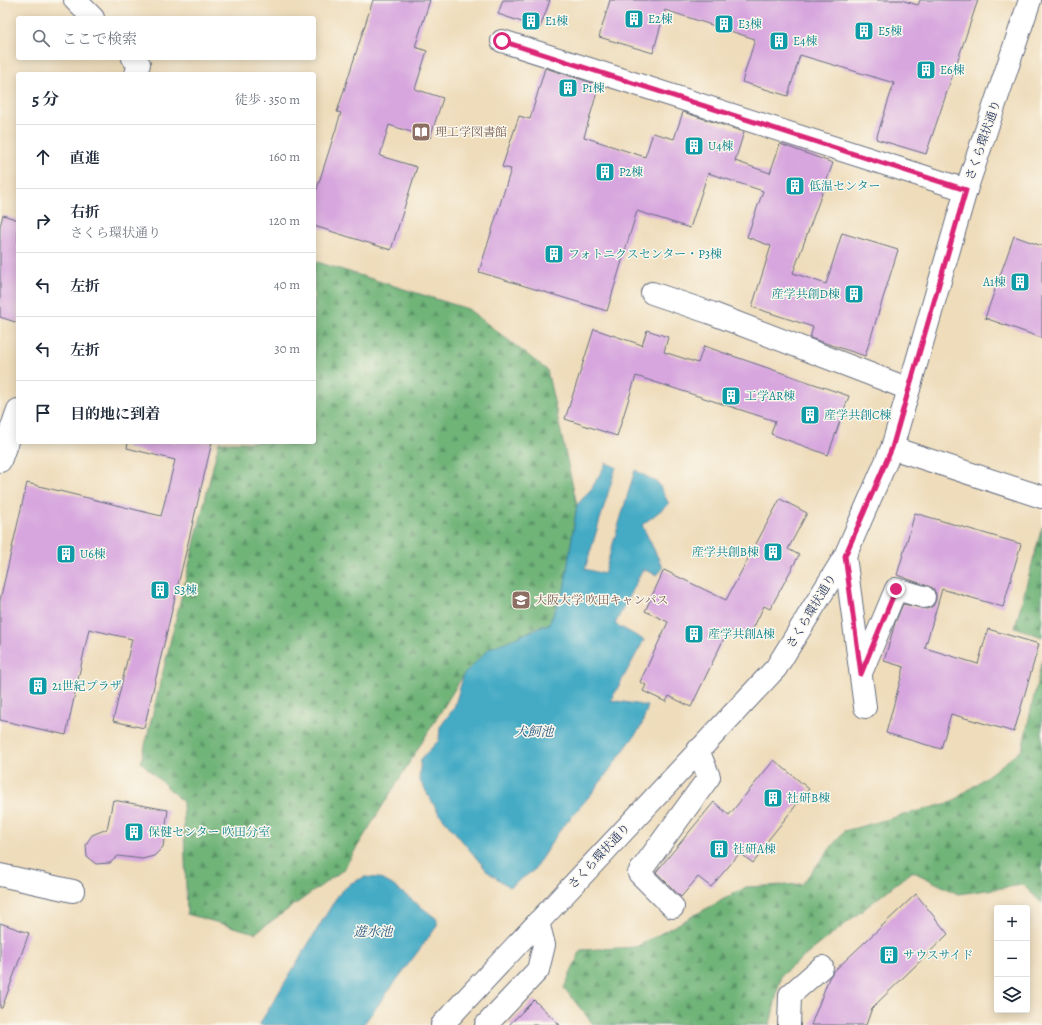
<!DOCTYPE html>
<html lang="ja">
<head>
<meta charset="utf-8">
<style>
  :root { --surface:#fff; --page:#f2f2f3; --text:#1f2937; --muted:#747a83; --line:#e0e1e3 }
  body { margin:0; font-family:Alegreya,"Noto Serif JP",serif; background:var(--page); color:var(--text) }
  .controls { position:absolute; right:12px; bottom:12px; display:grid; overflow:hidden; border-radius:4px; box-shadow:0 2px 10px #0003 }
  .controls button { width:36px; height:36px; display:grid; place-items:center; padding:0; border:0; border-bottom:1px solid var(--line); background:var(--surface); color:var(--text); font:20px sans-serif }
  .stop { position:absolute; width:12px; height:12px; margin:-9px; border:3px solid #db2777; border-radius:50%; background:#fff }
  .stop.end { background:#db2777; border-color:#fff; box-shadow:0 1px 4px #0008 }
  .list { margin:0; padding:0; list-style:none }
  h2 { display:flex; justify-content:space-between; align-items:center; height:52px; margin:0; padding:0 16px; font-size:17px }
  h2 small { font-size:13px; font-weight:400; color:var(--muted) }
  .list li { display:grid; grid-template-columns:26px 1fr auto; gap:12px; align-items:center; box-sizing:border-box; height:64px; padding:0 16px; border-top:1px solid var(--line) }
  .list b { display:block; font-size:15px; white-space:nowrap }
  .list p { margin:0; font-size:13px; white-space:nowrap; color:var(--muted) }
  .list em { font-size:13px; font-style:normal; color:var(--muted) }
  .icon { flex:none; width:22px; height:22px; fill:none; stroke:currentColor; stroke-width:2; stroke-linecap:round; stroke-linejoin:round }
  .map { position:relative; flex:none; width:1042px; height:1025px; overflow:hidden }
  .search { position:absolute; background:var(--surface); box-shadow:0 2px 10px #0003; left:16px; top:16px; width:300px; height:44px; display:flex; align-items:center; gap:10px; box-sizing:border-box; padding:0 14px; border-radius:4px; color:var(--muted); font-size:15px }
  .panel { position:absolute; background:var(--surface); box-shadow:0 2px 10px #0003; left:16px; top:72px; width:300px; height:372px; border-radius:4px }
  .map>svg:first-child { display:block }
</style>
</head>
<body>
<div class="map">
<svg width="1042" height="1025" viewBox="0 0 1042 1025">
  <defs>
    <pattern id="forest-firs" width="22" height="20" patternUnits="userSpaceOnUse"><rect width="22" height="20" fill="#6fb478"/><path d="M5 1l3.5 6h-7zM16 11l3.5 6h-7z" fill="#5a9366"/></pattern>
  </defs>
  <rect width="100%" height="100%" fill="#fbf7ec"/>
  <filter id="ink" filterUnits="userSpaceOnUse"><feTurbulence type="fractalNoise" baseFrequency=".025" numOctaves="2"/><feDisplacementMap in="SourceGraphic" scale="8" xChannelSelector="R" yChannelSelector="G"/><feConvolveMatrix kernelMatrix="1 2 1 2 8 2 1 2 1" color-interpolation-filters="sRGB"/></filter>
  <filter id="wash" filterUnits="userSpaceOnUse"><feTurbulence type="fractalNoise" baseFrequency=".012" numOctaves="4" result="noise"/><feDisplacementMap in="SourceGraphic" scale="16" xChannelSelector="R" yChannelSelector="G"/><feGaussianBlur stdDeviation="0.9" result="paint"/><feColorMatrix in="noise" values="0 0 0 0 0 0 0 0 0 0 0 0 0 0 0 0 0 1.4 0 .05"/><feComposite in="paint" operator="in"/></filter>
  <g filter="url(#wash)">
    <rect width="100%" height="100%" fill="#eedcba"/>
    <!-- forest -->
    <g fill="url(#forest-firs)" stroke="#45726b">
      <path d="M314,261L468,309L547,370L577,505L564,590L549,624L535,628L464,674L343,870L255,933L187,914L183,802L141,762L219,442H314Z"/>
      <path d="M1042,527V637L1015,627Z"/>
      <path d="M1042,660V903L1023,885L958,894L912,871L781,975L770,1025H599L593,1024L564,988L581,950L636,947L746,887L802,884L844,831L952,802L1022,750Z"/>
    </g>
    <!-- water -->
    <g fill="#45abc5" stroke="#306d92">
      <path d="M606,463L616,467L585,569L604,574L635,470L658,483L669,504L642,525L663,568L657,575L643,569L615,624L644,640L611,700L648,706L641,727L593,792L560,830L533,871L509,887L488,872L438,812L419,779L421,759L439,740L440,727L454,708L464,674L490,648L549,624L564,590L577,505L592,488Z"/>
      <path d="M365,877L379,878L391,884L437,919V926L363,1025H259L338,895L351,883Z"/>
    </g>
    <g id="blocks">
      <!-- building -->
      <g fill="#d7a6de">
        <path d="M373,0H430L415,47L427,51L415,89L443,98L430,138L389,125L380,156L417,167L391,250L314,226V198L341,113L337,112Z"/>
        <path d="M503,0H550L540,28L498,14Z"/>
        <path d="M610,0H901L918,5L920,0H978L926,154L876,139L894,83L800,55L788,96L742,82L755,39L665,10L653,53L599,37Z"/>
        <path d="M545,68L599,85L584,137L645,157L653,133L674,139L683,112L744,132L735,161L770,173L780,144L833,163L793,273L826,284L842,233L898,250L865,356L810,338L813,327L752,307L771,246L747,237L763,191L708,173L690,228L637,211L607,311L479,272L511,169L502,167L519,116L530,119Z"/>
        <path d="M3,215L18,220V323L0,317V226Z"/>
        <path d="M1014,236L1042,246V338L985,318Z"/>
        <path d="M594,329L642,345L647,330L668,337L664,352L698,363L704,346L849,396L828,455L771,434L775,421L636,376L617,436L565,419Z"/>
        <path d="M128,442H212L144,728L113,721L132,639L89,629L66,735L0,720V600L27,483L161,516L175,460L127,448Z"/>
        <path d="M780,499L807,513L788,549L799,555L770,609L764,606L748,639L728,630L691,707L669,696L666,702L643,691L646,685L640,682L668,622L645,611L664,570L726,600Z"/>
        <path d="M915,513L1021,544L1003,607L942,589L925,648L978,664L988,629L1039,644L1014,732L951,714L941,749L886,733L904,667L884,661L895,623L903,604L927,609L933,606L936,600V594L933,588L897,575Z"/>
        <path d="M774,760L809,789L765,844L767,846L753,863L740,853L711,887L698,877L681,897L656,872L714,802L729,815Z"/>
        <path d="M113,800L168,810L163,847L154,856L142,859L118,856L110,863L96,864L87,857L86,844L92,835L107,829Z"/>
        <path d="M916,894L948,934L872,1008L866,1025H811L829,978L833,972Z"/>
        <path d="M0,923L29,933L2,1008H0Z"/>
        <path d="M534,1000L560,1025H509Z"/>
      </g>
    </g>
  </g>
  <g filter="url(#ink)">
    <use href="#blocks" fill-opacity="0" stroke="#656c7e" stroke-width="1"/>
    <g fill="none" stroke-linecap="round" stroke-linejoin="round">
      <!-- minor casing -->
      <g stroke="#656c7e" stroke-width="24">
        <g id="minor">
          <path d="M75,0L93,18"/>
          <path d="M502,41L966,190"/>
          <path d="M133,58L139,64L136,74"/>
          <path d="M652,293L711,313L909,389"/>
          <path d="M892,448L1042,497"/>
          <path d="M0,461L18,410"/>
          <path d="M845,556L865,707"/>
          <path d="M861,673L896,589L924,597"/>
          <path d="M0,875L73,891"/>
          <path d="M673,907L639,873L709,777L698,750"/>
          <path d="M442,1025L776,668L845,556L892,448L966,190L1030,0"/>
          <path d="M486,1025L538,970L544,945L538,922"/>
          <path d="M789,1025L790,995L822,967"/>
        </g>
      </g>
      <!-- minor -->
      <use href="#minor" stroke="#fff" stroke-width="22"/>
    </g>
  </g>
  <g fill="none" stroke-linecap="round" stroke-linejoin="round" filter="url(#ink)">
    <!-- route -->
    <path stroke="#db2777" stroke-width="5" d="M502,41L966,190L892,448L845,556L861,674L896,589"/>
  </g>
  <!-- icons -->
  <defs>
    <g id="building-square" transform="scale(1)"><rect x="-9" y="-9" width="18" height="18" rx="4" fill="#0f9aa8" stroke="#fbf7ec"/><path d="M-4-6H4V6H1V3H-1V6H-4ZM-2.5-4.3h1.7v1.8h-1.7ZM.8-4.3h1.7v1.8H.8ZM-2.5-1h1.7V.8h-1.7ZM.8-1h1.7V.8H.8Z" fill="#fff"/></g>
    <g id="library-square" transform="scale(1)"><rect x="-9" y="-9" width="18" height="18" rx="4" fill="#8d6e63" stroke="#fbf7ec"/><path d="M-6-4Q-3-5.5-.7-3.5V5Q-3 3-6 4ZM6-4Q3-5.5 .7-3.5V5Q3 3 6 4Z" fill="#fff"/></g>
    <g id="university-square" transform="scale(1)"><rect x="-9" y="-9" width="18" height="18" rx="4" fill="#8d6e63" stroke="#fbf7ec"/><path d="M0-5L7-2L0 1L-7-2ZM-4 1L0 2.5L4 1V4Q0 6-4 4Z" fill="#fff"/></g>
  </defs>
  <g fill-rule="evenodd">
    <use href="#building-square" x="634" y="19"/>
    <use href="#building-square" x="531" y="21"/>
    <use href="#building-square" x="724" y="24"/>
    <use href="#building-square" x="864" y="31"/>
    <use href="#building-square" x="779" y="41"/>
    <use href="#building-square" x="926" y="70"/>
    <use href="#building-square" x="568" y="88"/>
    <use href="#library-square" x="421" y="132"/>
    <use href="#building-square" x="694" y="146"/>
    <use href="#building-square" x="605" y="172"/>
    <use href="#building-square" x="795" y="186"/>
    <use href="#building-square" x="554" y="254"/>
    <use href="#building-square" x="1020" y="282"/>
    <use href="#building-square" x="854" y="294"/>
    <use href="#building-square" x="731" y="396"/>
    <use href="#building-square" x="810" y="415"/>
    <use href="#building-square" x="773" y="552"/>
    <use href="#building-square" x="66" y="554"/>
    <use href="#building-square" x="160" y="590"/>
    <use href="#university-square" x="521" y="600"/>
    <use href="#building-square" x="694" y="634"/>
    <use href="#building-square" x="38" y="686"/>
    <use href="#building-square" x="773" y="798"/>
    <use href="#building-square" x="134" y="832"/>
    <use href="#building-square" x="719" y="849"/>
    <use href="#building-square" x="889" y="955"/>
  </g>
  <g text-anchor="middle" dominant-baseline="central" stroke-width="3" stroke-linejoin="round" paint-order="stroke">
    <!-- culture labels -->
    <g font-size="12" fill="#0d838f" stroke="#fbf7ec" text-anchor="start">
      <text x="648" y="19">E2棟</text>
      <text x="545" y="21">E1棟</text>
      <text x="738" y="24">E3棟</text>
      <text x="878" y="31">E5棟</text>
      <text x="793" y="41">E4棟</text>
      <text x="940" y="70">E6棟</text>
      <text x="582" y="88">P1棟</text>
      <text x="708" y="146">U4棟</text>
      <text x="619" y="172">P2棟</text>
      <text x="809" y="186">低温センター</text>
      <text x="568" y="254">フォトニクスセンター・P3棟</text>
      <text x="1006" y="282" text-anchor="end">A1棟</text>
      <text x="840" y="294" text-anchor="end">産学共創D棟</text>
      <text x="745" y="396">工学AR棟</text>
      <text x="824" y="415">産学共創C棟</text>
      <text x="759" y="552" text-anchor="end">産学共創B棟</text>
      <text x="80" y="554">U6棟</text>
      <text x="174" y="590">S3棟</text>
      <text x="708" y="634">産学共創A棟</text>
      <text x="52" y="686">21世紀プラザ</text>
      <text x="787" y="798">社研B棟</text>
      <text x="148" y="832">保健センター 吹田分室</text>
      <text x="733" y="849">社研A棟</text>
      <text x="903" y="955">サウスサイド</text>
    </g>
    <!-- education labels -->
    <g font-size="12" fill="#785e54" stroke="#fbf7ec" text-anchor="start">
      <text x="435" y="132">理工学図書館</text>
      <text x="535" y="600">大阪大学 吹田キャンパス</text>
    </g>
    <!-- street labels -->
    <g font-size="12" fill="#1b2f5e" stroke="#fbf7ec">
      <text transform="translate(983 140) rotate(-71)">さくら環状通り</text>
      <text transform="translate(811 611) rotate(-59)">さくら環状通り</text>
      <text transform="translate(599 856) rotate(-47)">さくら環状通り</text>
    </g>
    <!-- water labels -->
    <g font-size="13" font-style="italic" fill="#2a5a82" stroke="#fbf7ec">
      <text x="534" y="731">犬飼池</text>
      <text x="373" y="931">遊水池</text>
    </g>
  </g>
</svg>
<div class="controls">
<button>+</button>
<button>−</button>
<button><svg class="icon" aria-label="layers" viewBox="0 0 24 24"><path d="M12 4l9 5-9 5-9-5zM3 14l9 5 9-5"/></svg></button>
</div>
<div class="stop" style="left:502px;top:41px"></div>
<div class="stop end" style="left:896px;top:589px"></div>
<div class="search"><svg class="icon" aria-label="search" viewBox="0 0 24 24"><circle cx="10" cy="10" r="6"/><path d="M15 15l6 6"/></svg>ここで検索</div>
<section class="panel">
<h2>5 分<small>徒歩 · 350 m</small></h2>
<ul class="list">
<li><svg class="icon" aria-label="ahead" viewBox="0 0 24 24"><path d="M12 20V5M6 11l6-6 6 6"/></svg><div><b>直進</b></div><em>160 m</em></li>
<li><svg class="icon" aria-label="right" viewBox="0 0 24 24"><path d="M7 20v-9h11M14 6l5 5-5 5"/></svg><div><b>右折</b><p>さくら環状通り</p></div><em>120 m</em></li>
<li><svg class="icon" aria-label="left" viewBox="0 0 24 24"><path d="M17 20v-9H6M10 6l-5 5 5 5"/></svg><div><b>左折</b></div><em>40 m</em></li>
<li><svg class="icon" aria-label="left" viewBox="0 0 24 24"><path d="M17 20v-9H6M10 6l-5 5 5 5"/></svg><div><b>左折</b></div><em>30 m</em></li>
<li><svg class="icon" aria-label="arrive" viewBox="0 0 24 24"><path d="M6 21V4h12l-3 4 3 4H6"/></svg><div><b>目的地に到着</b></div></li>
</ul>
</section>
</div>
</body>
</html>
